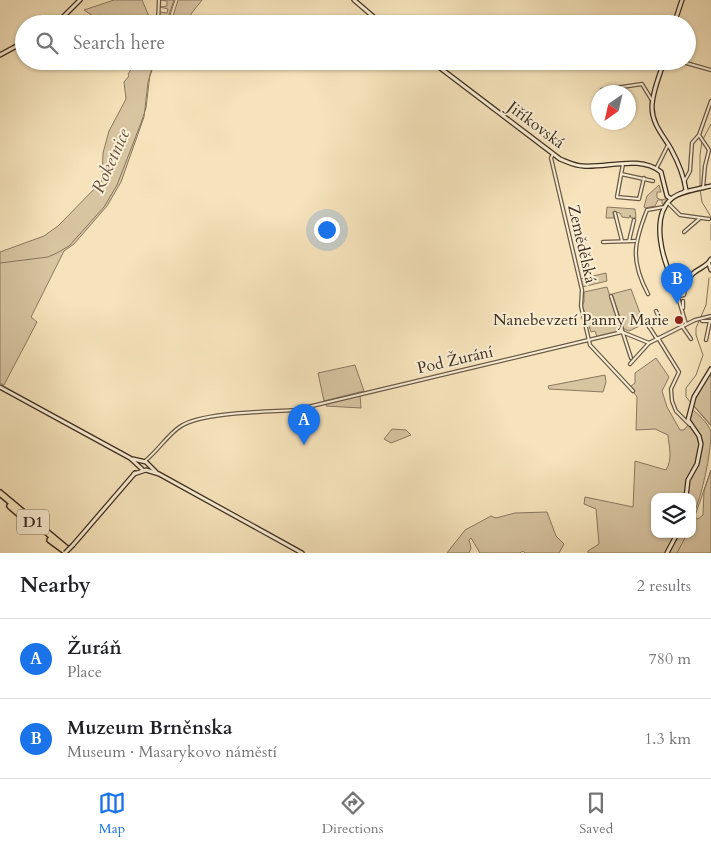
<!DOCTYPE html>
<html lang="en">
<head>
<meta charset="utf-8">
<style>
  :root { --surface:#fff; --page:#f2f2f2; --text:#202124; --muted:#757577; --line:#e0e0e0; --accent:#1a73e8 }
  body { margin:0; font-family:Cardo,serif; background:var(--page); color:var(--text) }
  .controls { position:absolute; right:15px; bottom:15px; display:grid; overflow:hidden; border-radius:10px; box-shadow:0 1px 4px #0004 }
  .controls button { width:45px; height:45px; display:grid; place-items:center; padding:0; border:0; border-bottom:1px solid var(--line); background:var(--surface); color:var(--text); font:25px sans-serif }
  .compass { position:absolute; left:591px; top:85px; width:45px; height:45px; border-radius:50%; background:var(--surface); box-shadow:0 1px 4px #0004; rotate:214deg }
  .you { position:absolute; left:326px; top:229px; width:18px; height:18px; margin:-12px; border:4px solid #fff; border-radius:50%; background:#1a73e8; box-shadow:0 0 0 8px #1a73e833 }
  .badge { display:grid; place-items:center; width:32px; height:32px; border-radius:50%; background:var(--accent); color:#fff; font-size:16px; font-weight:700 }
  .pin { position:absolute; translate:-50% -41px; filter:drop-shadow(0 1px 2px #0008) }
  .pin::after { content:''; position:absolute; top:26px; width:18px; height:15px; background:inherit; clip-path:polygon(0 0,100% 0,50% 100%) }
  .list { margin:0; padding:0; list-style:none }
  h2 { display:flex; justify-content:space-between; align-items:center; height:65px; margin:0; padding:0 20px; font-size:21px }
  h2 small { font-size:16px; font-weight:400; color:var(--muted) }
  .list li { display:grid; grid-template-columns:32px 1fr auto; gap:15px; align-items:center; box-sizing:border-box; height:80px; padding:0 20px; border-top:1px solid var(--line) }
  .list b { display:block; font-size:19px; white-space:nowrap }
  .list p { margin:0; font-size:16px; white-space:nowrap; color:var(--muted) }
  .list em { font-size:16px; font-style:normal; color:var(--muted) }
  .icon { flex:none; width:28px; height:28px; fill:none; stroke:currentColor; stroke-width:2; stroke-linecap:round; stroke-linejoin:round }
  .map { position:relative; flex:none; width:711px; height:553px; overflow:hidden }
  .search { position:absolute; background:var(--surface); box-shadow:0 1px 4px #0004; left:15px; right:15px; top:15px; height:55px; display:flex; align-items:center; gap:12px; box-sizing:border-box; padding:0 18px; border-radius:28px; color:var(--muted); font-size:19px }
  .sheet { height:225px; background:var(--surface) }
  nav { display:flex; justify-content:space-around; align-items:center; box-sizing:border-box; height:70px; border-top:1px solid var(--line); background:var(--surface); font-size:14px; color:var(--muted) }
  nav a { display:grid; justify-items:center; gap:2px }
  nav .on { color:var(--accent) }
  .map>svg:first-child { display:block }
</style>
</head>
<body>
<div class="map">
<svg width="711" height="553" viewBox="0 0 711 553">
  <rect width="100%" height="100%" fill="#f6e3bb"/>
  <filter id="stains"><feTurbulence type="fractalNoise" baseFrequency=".004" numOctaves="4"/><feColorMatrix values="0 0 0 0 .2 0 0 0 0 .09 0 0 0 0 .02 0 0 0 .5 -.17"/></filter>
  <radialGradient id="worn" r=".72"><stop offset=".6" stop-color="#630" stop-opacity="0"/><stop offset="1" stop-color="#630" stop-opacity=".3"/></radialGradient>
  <!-- green -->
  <g fill="#d7c4a1" stroke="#8a7860" fill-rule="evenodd">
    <path d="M114,0H142L151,21L159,22V24H111L100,15L96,18L84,10Z"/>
    <path d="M160,0H174L166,24L159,19L160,12L167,13L168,9L160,7L167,6V1Z"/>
    <path d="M178,0H202L191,14L189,23L173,16Z"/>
    <path d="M137,61H155L148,82L144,117L121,182L107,206L74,244L64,251L31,317L37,322L4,385L0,383V252L44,236L58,226L102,181L103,153L109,131L126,99L124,82L129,76L128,74Z"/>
    <path d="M659,185L661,192H657V198L662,200L668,198L669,200L664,205L662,204V200H658L655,206L645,208L644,207L647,196Z"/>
    <path d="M607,207L635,209L636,218H631L630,215L629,218L622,217L620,213L613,212L614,218H606Z"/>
    <path d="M606,273L607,281L582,287L580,279Z"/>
    <path d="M607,287L621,331L597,337L595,331L591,332L582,305L584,302V292Z"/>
    <path d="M631,289L644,324L629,331L624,329L612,294Z"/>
    <path d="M656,358L669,377L662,391L667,407L680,430H684L688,425L686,422L691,408C698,415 708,422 711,432C711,455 702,495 693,516L698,519L703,515L704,491L711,470V553H588V551L599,544L596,509L584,504L585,497L633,507L635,461L666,470C673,458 669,448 668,435L655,429L636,430L637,397L630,387L635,383V373ZM655,497H692V534H655Z"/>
    <path d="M355,365L364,391L324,401L318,373Z"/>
    <path d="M711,374V425L693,405L697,393Z"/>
    <path d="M605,375L606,382L603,392L549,389L548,386Z"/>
    <path d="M360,395L361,408L326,406V403Z"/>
    <path d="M392,429L406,430L411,435L391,443L384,439Z"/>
    <path d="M547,512L556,536L564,544L559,553H525L523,551L520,553H480L471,538L469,540L471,548L469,553H447L465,530L491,516L496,518L515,513Z"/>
  </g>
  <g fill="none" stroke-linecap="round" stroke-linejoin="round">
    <!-- stream -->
    <g stroke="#86755d" stroke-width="1">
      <path d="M167,24L175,0"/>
      <path d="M711,124L702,141L700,155V189L702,202L711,217"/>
      <path d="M711,224V240"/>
      <path d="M0,263L48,257L57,253L69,246L104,207L117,185L141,123L146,108L150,74L155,61"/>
      <path d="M709,278L706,305L696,328V335L703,355L696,375L686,388V397L711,426"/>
      <path d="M692,524L711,470"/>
      <path d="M677,553L687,534"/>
    </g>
    <!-- street casing -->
    <g stroke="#6b5a47" stroke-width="4.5">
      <g id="street">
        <path d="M158,22L159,0"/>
        <path d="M679,61L711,70"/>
        <path d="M602,90L642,84L653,102"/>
        <path d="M699,135L709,150L705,166L703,188"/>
        <path d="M553,154L551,158L582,290L581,306L590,345L633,391"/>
        <path d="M623,164L617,197L639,199L644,178"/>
        <path d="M656,169L668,145"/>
        <path d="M621,174L653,181"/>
        <path d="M684,182L690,171L692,143L699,135L711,101"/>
        <path d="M669,204L680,215L709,219"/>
        <path d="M615,213L622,241"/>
        <path d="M684,232L699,219"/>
        <path d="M629,241L634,220"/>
        <path d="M603,242L635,241"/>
        <path d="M674,284L686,324"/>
        <path d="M648,294C630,260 634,243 647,210L664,207"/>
        <path d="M611,296L631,358"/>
        <path d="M679,296L684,295L686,286"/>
        <path d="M683,308V301"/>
        <path d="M702,321H711"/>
        <path d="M646,322L657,339"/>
        <path d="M682,326L691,339"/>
        <path d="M649,327L659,317L656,311"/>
        <path d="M658,338L679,372L671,389L672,401L676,411L690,425"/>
        <path d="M706,340L710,321"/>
        <path d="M630,364L649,343"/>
        <path d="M145,461C158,451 167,435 181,426C204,412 267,412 295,410L622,332L649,343L695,320L711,316"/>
      </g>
    </g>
    <!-- secondary casing -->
    <g stroke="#3d2d20" stroke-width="5.5">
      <g id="secondary">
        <path d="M354,0L382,24"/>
        <path d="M56,24L80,0"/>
        <path d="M674,24L682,0"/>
        <path d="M0,55L24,42"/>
        <path d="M431,61L560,159C568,162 575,166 583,166C607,168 640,155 661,172L667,196L671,199"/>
        <path d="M664,61C660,75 652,92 652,107C652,124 663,135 671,149C677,160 684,177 686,190L684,192"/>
        <path d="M711,186C699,189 680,191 671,199C650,218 663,261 674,283L686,286C692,266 705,271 711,259"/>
        <path d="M709,264L711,270"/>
        <path d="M0,387L130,458L142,469"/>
        <path d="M133,459L146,462L156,472"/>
        <path d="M134,474L146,470L159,474L302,553"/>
        <path d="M686,497L688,480L697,464L701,444L699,436L688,420L694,397L711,369"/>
        <path d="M73,545L135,473"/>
        <path d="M667,553L677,534"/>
      </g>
    </g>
    <!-- highway casing -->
    <g stroke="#3d2d20" stroke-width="8">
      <g id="highway">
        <path d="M0,493L67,549"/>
        <path d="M10,506L34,527"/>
        <path d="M50,540L65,551"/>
      </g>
    </g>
    <!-- street -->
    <use href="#street" stroke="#f9edd3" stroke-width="2"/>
    <!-- secondary -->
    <use href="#secondary" stroke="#f9edd3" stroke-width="3"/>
    <!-- highway -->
    <use href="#highway" stroke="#f6e3bb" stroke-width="5"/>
    <!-- secondary-bridge casing -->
    <g stroke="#3d2d20" stroke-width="5.5" stroke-linecap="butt">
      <path id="secondary-bridge" d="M65,553L73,545"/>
    </g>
    <!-- secondary-bridge -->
    <use href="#secondary-bridge" stroke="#f9edd3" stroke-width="3"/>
  </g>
  <!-- markers -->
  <circle fill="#8f2418" stroke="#f9edd3" stroke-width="2" cx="679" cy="320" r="5"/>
  <g text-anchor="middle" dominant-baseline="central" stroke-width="4" stroke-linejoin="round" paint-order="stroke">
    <!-- shield labels -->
    <rect fill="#f9edd3" stroke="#756756" stroke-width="1" x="17" y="509.5" width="32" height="25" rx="4"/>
    <g font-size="15" font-weight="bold" fill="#3d2d20">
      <text x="33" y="522">D1</text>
    </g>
    <!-- street labels -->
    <g font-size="16" fill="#3d2d20" stroke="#f9edd3">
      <text transform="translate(536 125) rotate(37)">Jiříkovská</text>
      <text transform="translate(582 244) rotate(77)">Zemědělská</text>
      <text transform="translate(455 360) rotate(-13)">Pod Žurání</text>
    </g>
    <!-- poi labels -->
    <g font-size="16" fill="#3d2d20" stroke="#f9edd3" text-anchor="end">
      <text x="669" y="320">Nanebevzetí Panny Marie</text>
    </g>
    <!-- water labels -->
    <g font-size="18" font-style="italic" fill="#62513f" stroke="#f9edd3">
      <text transform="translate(111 161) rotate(-66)">Roketnice</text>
    </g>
  </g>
  <rect width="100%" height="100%" filter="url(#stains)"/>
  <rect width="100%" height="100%" fill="url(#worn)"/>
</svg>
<div class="controls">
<button><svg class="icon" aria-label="layers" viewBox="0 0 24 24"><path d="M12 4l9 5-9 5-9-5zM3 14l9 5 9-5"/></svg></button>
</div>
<svg class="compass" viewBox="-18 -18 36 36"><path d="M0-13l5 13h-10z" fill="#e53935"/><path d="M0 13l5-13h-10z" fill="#757577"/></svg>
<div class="you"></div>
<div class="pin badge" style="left:304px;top:445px">A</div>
<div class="pin badge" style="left:677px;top:304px">B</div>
<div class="search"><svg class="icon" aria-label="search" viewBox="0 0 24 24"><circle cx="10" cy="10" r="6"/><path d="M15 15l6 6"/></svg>Search here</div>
</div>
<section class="sheet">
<h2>Nearby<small>2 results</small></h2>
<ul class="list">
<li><span class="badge">A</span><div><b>Žuráň</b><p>Place</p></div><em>780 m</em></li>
<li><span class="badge">B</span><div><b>Muzeum Brněnska</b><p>Museum · Masarykovo náměstí</p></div><em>1.3 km</em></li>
</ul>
</section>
<nav>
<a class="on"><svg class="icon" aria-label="map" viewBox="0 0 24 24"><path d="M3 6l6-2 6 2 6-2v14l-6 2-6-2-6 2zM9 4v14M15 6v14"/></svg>Map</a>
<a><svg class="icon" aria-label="directions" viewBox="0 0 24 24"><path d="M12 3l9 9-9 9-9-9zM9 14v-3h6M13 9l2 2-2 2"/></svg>Directions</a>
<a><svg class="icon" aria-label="saved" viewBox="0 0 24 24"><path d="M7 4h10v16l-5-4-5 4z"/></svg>Saved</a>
</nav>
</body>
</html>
